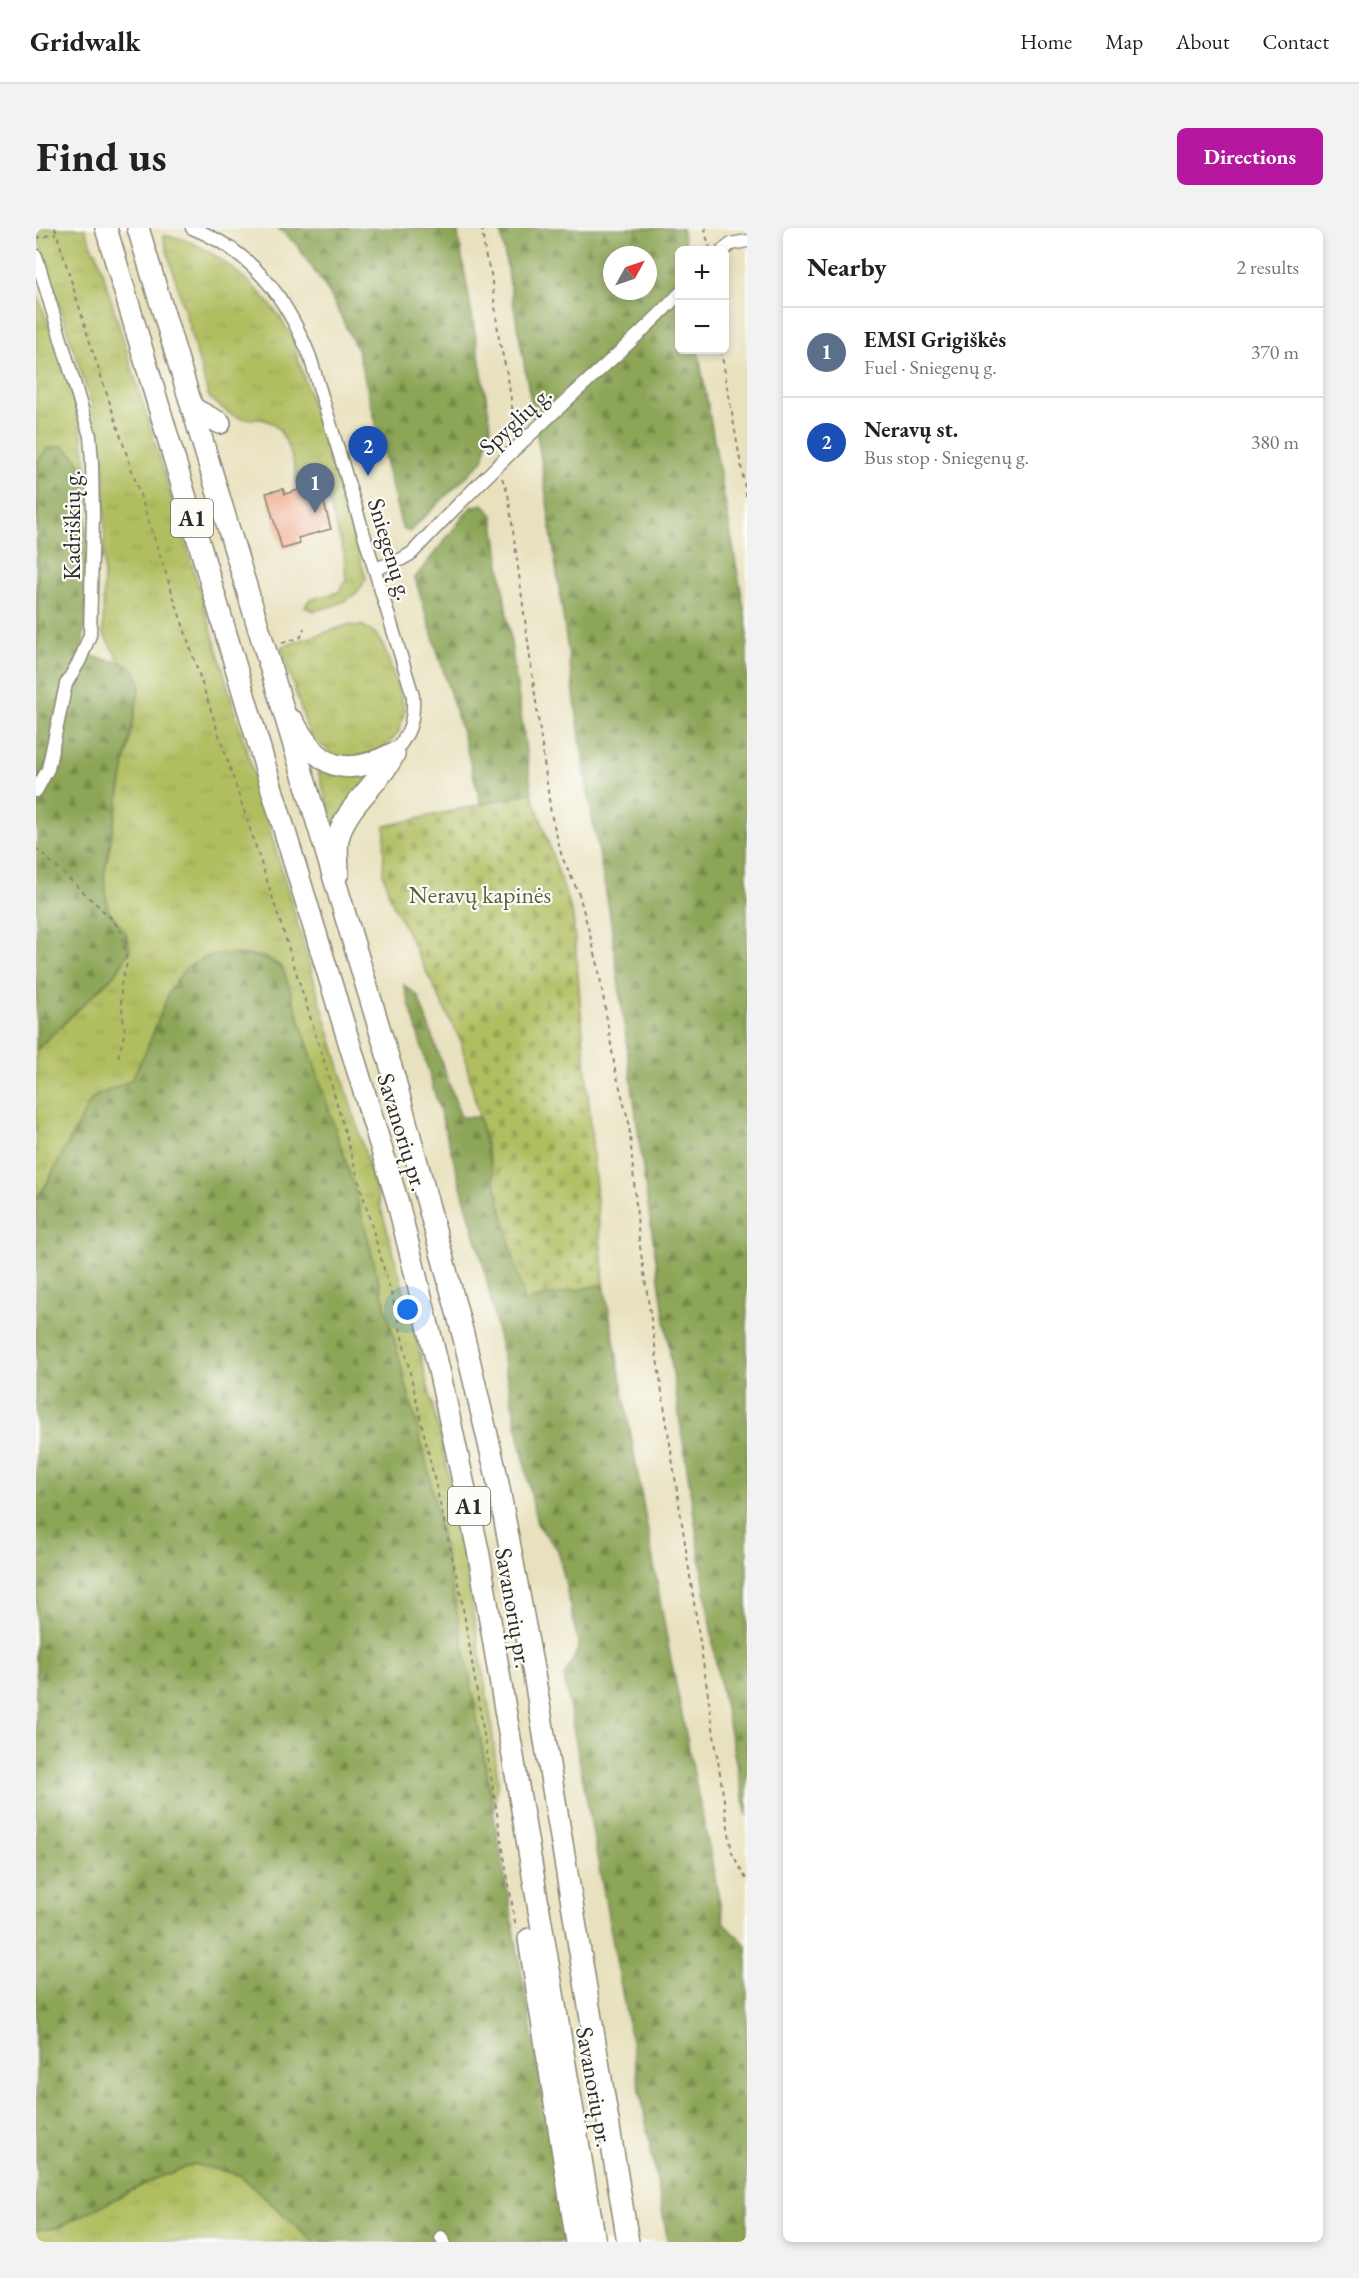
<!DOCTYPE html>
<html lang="en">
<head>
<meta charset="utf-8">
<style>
  :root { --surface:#fff; --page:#f2f2f2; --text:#202124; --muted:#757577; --line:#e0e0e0; --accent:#b5179e }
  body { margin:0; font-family:"EB Garamond",serif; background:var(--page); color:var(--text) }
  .controls { position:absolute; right:18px; top:18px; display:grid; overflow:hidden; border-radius:9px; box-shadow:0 3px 9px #0003 }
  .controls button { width:54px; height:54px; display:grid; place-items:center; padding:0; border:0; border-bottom:2px solid var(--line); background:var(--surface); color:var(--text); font:30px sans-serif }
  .compass { position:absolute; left:567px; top:18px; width:54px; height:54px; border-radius:50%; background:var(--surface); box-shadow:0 3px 9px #0003; rotate:50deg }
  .you { position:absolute; left:372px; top:1082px; width:21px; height:21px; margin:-15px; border:4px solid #fff; border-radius:50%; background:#1a73e8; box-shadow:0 0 0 9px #1a73e833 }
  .badge { display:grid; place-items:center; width:39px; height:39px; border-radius:50%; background:var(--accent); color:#fff; font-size:20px; font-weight:700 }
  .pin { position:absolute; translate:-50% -50px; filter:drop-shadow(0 2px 3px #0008) }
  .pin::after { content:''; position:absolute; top:32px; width:21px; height:18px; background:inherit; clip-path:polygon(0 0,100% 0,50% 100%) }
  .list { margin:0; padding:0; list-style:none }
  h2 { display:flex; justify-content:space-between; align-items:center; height:78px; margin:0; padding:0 24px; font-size:26px }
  h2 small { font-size:20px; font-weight:400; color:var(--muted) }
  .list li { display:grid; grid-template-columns:39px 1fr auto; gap:18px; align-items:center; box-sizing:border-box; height:90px; padding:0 24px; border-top:2px solid var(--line) }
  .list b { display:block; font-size:22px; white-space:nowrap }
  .list p { margin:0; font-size:20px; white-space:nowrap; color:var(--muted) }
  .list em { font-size:20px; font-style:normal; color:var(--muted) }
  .map { position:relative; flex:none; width:711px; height:2014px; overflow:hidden; border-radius:9px }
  header { display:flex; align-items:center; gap:36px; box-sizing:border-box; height:84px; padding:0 30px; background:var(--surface); border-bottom:2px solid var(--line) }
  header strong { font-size:28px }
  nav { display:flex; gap:33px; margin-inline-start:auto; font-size:21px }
  .intro { display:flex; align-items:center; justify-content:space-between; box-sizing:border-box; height:144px; padding:0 36px }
  h1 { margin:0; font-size:42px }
  .button { padding:15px 27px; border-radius:9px; background:var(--accent); color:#fff; font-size:21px; font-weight:700 }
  main { display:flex; gap:36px; padding:0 36px }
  aside { flex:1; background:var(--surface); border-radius:9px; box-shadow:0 3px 9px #0003 }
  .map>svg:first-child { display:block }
</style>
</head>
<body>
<header>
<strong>Gridwalk</strong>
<nav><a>Home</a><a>Map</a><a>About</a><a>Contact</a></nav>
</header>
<div class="intro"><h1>Find us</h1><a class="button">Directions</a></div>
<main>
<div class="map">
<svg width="711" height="2014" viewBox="0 0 711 2014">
  <defs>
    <pattern id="grass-tufts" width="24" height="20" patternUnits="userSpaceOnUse" patternTransform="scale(1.5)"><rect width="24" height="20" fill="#b1be61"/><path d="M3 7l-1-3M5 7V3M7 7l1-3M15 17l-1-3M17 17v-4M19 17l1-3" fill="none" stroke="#98a354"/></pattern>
    <pattern id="forest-firs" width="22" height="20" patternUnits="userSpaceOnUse" patternTransform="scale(1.5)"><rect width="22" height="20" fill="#8ca557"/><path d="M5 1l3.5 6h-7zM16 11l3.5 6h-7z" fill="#738748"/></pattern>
    <pattern id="cemetery-stones" width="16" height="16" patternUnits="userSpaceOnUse" patternTransform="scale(1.5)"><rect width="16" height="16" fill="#b1be61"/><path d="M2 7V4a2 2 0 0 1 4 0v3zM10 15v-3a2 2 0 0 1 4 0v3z" fill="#98a354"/></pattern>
  </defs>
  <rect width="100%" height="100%" fill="#fdfcf7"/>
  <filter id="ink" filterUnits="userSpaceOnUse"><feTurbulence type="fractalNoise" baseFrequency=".0167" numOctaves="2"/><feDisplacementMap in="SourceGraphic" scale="12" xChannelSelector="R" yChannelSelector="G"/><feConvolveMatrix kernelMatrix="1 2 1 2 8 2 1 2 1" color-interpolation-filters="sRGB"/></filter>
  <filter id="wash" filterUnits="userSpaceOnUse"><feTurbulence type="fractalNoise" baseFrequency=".008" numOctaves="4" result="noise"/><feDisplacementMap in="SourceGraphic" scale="24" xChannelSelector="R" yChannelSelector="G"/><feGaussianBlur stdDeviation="1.35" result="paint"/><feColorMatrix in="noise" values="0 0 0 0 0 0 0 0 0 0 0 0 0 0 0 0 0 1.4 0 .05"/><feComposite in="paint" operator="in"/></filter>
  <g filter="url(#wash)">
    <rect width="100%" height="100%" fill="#e8e1be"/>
    <!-- grass -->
    <g fill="url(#grass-tufts)" stroke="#6e7446" stroke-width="1.5">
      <path d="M0,0H49L57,22L60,23L148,309L343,973L373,1081L405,1212L423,1300L455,1492L462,1552L458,1584L434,1451L392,1241L319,962L247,741C244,738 239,734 236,732C216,724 189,726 169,729L109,825L95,853L56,870L9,959L0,970V822L81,744L90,705L72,682L68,648L104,457L98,442L84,434L67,405L69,251L65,216L54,172L4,17Z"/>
      <path d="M127,8C164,8 216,53 238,81C244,89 250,99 255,108L330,350C322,372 299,378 278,383L269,379L273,372L303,364L310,352L308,325L285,249L261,254C259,236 250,201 232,193C222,189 213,192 204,190C192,186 182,177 173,169Z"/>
      <path d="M0,64C23,122 48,185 51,248L39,228L0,440Z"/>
      <path d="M312,397L327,398L339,405L348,419L369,482L362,505L346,522L304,533L273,506L245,419Z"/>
      <path d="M281,539L340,544L298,598Z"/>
      <path d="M158,1936L204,1947L278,2014H0V2002L21,2000L119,1951Z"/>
    </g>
    <!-- forest -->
    <g fill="url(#forest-firs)" stroke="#5c6841" stroke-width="1.5" fill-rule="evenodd">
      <path d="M242,0H421L455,198L447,232L373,304L366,300L322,124L294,66L260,16Z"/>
      <path d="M464,0H646L650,22H644V122H662L711,397V1589L680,1436L610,964L573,681L552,566L505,231ZM576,27H612V63H576Z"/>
      <path d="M27,218L39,228L51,248L50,388L46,421C61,436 86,428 98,443C101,447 102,453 104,457L68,648L72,682L90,705L94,722L81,744L0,822L2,233L11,221Z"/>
      <path d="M447,276L457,287L496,565L445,576L428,511L379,350L435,279Z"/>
      <path d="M187,726C209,727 229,727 247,741L319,962L392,1241L434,1451L533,2014H278L204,1947L158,1936L119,1951L21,2000L0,2002V970L9,959L56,870L95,852L109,825L134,762L149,741L169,729Z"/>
      <path d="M368,757L382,768L425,889H443L488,1073L568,1056L633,1422L688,1695L711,1718V2014H632L528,1449L543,1419L522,1322L501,1296L448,1039Z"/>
    </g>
    <!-- cemetery -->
    <path fill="url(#cemetery-stones)" stroke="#6e7446" stroke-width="1.5" d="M496,565L537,689L568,1056L488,1073L425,814L354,670L347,645L349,598Z"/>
    <g id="blocks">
      <!-- building -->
      <path fill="#eea384" d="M283,256L295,301L262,310L264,316L246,321L230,265L247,261L249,266Z"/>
    </g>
  </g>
  <g filter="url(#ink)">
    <use href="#blocks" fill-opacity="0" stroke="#8a8674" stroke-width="1.5"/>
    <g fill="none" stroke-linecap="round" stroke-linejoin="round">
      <!-- minor casing -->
      <g stroke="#8a8674" stroke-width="15">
        <g id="minor">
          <path d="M156,0C217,24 250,69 274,129L377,468C378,494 374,505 358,525"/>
          <path d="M687,22L695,16L711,13"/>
          <path d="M0,28L54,208L56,235L57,287L54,407L44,432L30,456L12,541L0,563"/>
          <path d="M339,341L366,331L376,325C424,273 475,224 527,176C566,139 607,105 644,65"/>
          <path d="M405,2009L408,2014"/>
        </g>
      </g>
      <!-- trunk casing -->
      <g stroke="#8a8674" stroke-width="24">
        <g id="trunk">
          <path d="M70,0L235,558L362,975L403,1142L443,1327L559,2014"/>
          <path d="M102,0L358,849L427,1106L460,1245L498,1446L592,2014"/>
          <path d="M156,180L184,195"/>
          <path d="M257,493C283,542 310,550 358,525"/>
          <path d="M302,645C302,634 300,622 302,612C308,578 344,556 358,526"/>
          <path d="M493,1711L541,2014"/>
        </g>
      </g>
      <!-- path -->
      <g stroke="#8a8674" stroke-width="2" stroke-dasharray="4.5 4.5" stroke-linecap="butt">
        <path d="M19,0L56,121L237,671L295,855L360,1083L425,1368L480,1700"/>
        <path d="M446,0L449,26L455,46L463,111L472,150L479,201"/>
        <path d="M670,0L669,4L674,20"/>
        <path d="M0,10L20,6"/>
        <path d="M685,122L711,272"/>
        <path d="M466,250L472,265L515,586L526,629L543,666L562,737L579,841L593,895L603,1012L696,1625L711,1653"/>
        <path d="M246,415L265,409L268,400"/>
        <path d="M0,620L75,690L87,706L91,735L85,757V774L89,803L82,830"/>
      </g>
      <!-- minor -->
      <use href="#minor" stroke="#fff" stroke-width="12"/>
      <!-- trunk -->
      <use href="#trunk" stroke="#fff" stroke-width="21"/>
    </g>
  </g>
  <g text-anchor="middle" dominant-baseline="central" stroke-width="4.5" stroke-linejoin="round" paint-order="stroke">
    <!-- shield labels -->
    <g fill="#fdfcf7" stroke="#6a6a68" stroke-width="1.5">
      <rect x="135" y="271" width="42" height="38" rx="4.5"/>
      <rect x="412" y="1259" width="42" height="38" rx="4.5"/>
    </g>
    <g font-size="22" font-weight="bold" fill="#2b2b2b">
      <text x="156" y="290">A1</text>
      <text x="433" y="1278">A1</text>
    </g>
    <!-- street labels -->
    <g font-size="24" fill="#2b2b2b" stroke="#fdfcf7">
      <text transform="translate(479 192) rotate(-43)">Spyglių g.</text>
      <text transform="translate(35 297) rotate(-90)">Kadriškių g.</text>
      <text transform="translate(355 321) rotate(73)">Sniegenų g.</text>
      <text transform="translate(367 904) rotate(73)">Savanorių pr.</text>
      <text transform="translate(478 1380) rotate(80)">Savanorių pr.</text>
      <text transform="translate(559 1859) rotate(80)">Savanorių pr.</text>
    </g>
    <!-- park labels -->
    <g font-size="24" fill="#5a5e3e" stroke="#fdfcf7">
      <text x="444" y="666">Neravų kapinės</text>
    </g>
  </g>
</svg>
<div class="controls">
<button>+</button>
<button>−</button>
</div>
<svg class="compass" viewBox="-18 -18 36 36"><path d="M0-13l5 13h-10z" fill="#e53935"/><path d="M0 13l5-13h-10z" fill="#757577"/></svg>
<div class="you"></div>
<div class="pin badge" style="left:279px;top:285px;background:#5c6f8a">1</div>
<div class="pin badge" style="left:332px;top:248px;background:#1a4fb4">2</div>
</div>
<aside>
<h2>Nearby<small>2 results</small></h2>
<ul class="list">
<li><span class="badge" style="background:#5c6f8a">1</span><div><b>EMSI Grigiškės</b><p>Fuel · Sniegenų g.</p></div><em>370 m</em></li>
<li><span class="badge" style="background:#1a4fb4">2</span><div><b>Neravų st.</b><p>Bus stop · Sniegenų g.</p></div><em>380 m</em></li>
</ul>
</aside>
</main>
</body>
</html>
